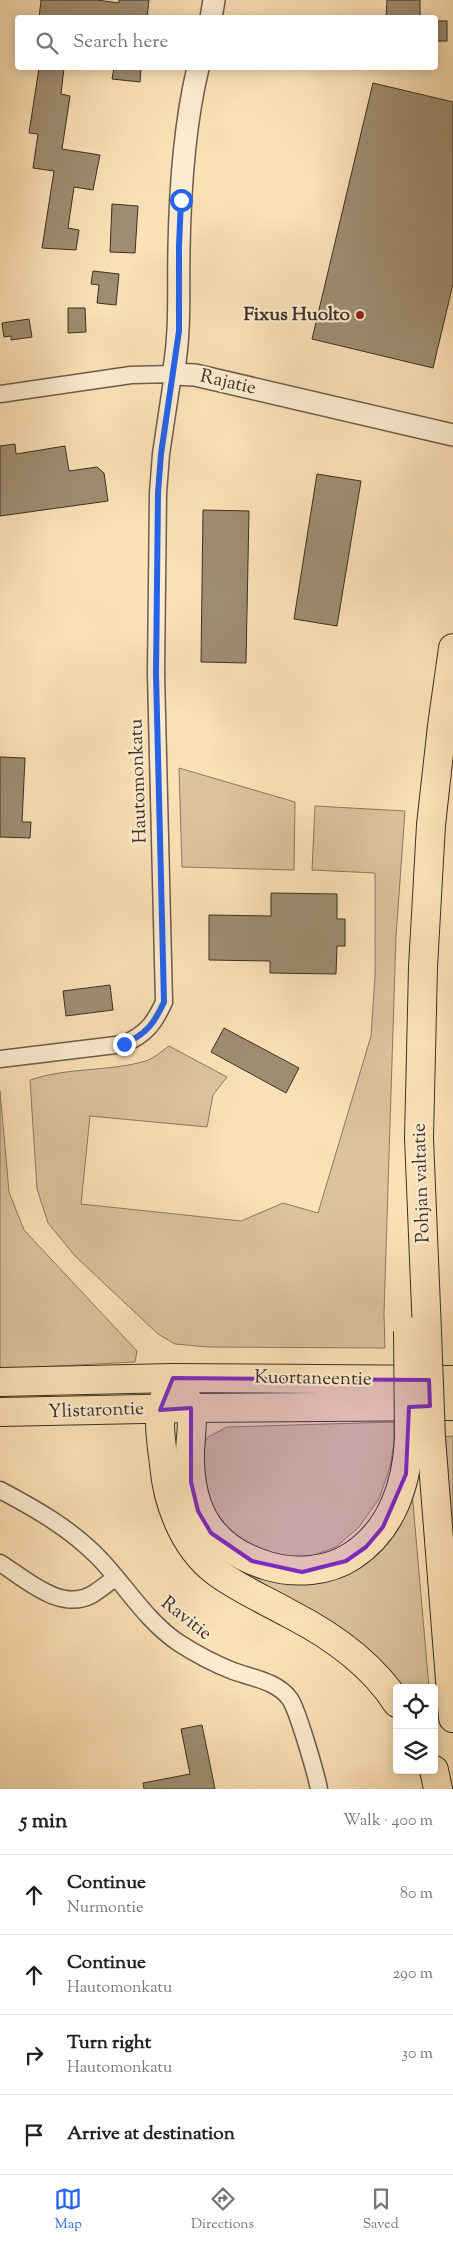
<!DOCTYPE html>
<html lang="en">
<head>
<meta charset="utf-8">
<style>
  :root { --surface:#fff; --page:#f6f6f6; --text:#202124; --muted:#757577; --line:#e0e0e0; --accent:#2563eb }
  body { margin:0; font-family:"Sorts Mill Goudy",serif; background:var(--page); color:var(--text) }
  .controls { position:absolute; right:15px; bottom:15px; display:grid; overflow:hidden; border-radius:5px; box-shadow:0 2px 12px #0003 }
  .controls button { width:45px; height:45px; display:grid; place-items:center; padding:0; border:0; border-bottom:1px solid var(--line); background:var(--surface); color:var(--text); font:25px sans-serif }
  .stop { position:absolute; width:15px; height:15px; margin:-11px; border:4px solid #2563eb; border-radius:50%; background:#fff }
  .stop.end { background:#2563eb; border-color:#fff; box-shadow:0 1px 5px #0008 }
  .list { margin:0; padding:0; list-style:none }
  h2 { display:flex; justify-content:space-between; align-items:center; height:65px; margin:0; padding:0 20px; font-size:21px }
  h2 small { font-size:16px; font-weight:400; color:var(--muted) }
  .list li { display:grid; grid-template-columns:32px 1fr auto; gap:15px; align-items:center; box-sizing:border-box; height:80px; padding:0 20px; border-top:1px solid var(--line) }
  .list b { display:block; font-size:19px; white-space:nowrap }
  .list p { margin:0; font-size:16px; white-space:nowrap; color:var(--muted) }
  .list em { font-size:16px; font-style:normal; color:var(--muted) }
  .icon { flex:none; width:28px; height:28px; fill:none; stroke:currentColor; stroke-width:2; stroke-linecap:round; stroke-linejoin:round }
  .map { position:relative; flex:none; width:453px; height:1789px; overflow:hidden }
  .search { position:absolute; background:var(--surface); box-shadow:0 2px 12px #0003; left:15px; right:15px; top:15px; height:55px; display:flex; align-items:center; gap:12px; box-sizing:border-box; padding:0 18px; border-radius:5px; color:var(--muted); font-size:19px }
  .sheet { height:385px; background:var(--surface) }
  nav { display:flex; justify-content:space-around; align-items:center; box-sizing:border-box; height:70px; border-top:1px solid var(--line); background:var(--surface); font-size:14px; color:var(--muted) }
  nav a { display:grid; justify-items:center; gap:2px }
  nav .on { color:var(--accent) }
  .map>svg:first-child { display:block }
</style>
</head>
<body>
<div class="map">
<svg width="453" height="1789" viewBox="0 0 453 1789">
  <rect width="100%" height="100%" fill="#fce1b6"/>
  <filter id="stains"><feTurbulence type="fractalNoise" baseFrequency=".004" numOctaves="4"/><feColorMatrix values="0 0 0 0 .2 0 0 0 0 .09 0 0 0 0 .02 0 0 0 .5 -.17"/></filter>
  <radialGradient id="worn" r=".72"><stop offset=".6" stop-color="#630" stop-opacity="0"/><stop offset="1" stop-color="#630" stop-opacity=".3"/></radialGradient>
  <!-- green -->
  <g fill="#dbc39e" stroke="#8a7a62">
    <path d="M179,768L295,802L294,870L182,867Z"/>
    <path d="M315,806L405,811L396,936L384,1313L385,1348L208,1347L175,1344L158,1334L75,1256L48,1223L37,1189L30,1080C67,1067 108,1072 146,1061C154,1058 162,1051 169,1046L227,1077L213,1095L207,1127L90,1116L81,1204L241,1221L283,1203L318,1213L371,1036L375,976V873L312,870Z"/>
    <path d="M0,1091L9,1192L24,1230L137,1351L135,1362L0,1369Z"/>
    <path d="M394,1422V1443L390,1467L379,1499L359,1527L336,1547L306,1558L245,1551L206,1510L198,1457L208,1437L227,1427Z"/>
    <path d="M453,1436V1583L443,1437Z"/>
    <path d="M411,1480L429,1688H397L243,1581L218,1557L249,1574L280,1582L313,1581Z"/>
  </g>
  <!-- building -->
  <g fill="#9f8d71" stroke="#3a3127">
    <path d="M41,0H97L119,3V0H149L147,18H39Z"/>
    <path d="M387,0H420V18H386Z"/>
    <rect x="436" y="21" width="11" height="20"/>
    <path d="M39,68H64L61,94L70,96L62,149L100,155L93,190L74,187L68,228L79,230L76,250L42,248L54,171L33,168L38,134L29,133Z"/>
    <path d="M114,68H141L140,82L112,79Z"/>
    <path d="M373,83L453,102V284L433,368L312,339Z"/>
    <path d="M112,204L138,206L135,253L110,252Z"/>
    <path d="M93,271L119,274L116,305L97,303L99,285L91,284Z"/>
    <path d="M68,308H85L86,332L68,333Z"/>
    <path d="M29,319L32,337L11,340V336L4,337L2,323Z"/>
    <path d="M15,444L16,454L65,446L69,471L97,467L104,473L108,501L0,516V446Z"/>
    <path d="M317,474L361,481L337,626L294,619Z"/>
    <path d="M203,510L249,511L246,663L201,662Z"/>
    <path d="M0,757L25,758L22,822H31L30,838L0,837Z"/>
    <path d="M271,893L337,894V919H345V946H337L336,974L270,973V961L209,960V915L271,916Z"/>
    <path d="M110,985L113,1010L66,1016L63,991Z"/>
    <path d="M224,1028L299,1068L286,1093L211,1052Z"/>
    <path d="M202,1725L215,1789H144L143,1783L190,1774L181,1729Z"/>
  </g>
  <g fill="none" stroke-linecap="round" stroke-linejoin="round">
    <!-- minor casing -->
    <g stroke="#6a5d4b" stroke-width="19">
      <g id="minor">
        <path d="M0,394L131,375L173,374L161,454L158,493L156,674L164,1002C154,1024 146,1034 124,1044L0,1059"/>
        <path d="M0,1490C36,1509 71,1529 99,1558C126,1586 146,1621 179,1643C196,1654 215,1664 233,1671C252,1678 277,1681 290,1699C298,1711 316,1774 319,1789"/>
        <path d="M0,1563C26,1579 61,1613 93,1594C101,1589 108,1583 115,1578"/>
      </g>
    </g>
    <!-- tertiary casing -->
    <g stroke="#6a5d4b" stroke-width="24">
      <g id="tertiary">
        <path d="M211,18L214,0"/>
        <path d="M198,68C184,126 180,189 179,249C178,291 181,332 173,374L195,375L453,435"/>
      </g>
    </g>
    <!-- trunk casing -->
    <g stroke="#3a3127" stroke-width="30">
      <g id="trunk">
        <path d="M427,1332L419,1138L423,967L431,825L442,726L453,648"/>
        <path d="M173,1378C178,1387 187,1397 191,1407C194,1418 190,1441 190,1453C189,1511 211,1549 268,1566C295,1574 328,1572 352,1556C392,1530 407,1484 409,1438"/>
        <path d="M0,1382L173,1378L453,1380"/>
        <path d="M166,1393C156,1418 161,1438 164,1464C167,1502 183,1546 215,1571C237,1588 265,1600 290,1614C331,1635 372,1664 397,1703"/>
        <path d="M0,1412L191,1408L453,1406"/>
        <path d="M431,1438L453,1718"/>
        <path d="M434,1770L438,1789"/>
      </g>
    </g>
    <!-- minor -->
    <use href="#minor" stroke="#fdecd0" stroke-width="16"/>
    <!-- tertiary -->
    <use href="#tertiary" stroke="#fdecd0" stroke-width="21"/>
    <!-- trunk -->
    <use href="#trunk" stroke="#fce1b6" stroke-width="28"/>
    <!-- trunk-bridge casing -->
    <g stroke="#3a3127" stroke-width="30" stroke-linecap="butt">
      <g id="trunk-bridge">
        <path d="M408,1331L409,1438"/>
        <path d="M427,1332L431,1438"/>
      </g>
    </g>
    <!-- trunk-bridge -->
    <use href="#trunk-bridge" stroke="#fce1b6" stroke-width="28"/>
  </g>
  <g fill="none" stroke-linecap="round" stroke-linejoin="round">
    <!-- route -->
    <path stroke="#2563eb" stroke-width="6" d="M124,1044C146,1034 154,1024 164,1002L156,674L158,493L161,454L179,331V246L181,200"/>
  </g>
  <!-- marked area -->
  <path fill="#7b2cbf" fill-opacity="0.2" stroke="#7b2cbf" stroke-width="4" stroke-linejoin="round" d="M173,1378L429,1380L430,1406L409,1407L406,1474L383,1527L366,1547L346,1561L302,1572L252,1561L211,1533L198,1511L191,1482V1408L160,1410Z"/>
  <!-- markers -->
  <circle fill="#8f2418" stroke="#fdecd0" stroke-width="2" cx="360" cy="315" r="5"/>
  <g text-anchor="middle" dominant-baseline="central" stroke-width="4.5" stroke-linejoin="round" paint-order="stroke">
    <!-- poi labels -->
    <g font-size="19" font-weight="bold" fill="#3a3127" stroke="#fdecd0" text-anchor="end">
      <text x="350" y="315">Fixus Huolto</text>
    </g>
    <!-- street labels -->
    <g font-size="19" fill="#3a3127" stroke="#fdecd0">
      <text transform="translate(228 383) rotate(13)">Rajatie</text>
      <text transform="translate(139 781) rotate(-92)">Hautomonkatu</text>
      <text transform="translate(422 1183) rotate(-92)">Pohjan valtatie</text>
      <text transform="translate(313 1379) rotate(1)">Kuortaneentie</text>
      <text transform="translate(96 1411) rotate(-2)">Ylistarontie</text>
      <text transform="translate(186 1619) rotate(38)">Ravitie</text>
    </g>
  </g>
  <rect width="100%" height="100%" filter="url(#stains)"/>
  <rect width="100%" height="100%" fill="url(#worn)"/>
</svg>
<div class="controls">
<button><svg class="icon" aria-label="locate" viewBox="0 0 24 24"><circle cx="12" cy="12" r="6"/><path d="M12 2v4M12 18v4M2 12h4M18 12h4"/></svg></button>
<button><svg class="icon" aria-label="layers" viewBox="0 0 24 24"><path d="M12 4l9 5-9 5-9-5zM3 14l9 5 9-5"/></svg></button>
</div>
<div class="stop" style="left:181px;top:200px"></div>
<div class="stop end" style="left:124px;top:1044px"></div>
<div class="search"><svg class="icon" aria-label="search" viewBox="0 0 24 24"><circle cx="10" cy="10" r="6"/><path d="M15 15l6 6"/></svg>Search here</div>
</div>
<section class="sheet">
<h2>5 min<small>Walk · 400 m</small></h2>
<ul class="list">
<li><svg class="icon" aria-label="ahead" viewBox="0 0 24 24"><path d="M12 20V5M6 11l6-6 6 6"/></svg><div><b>Continue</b><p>Nurmontie</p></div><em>80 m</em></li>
<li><svg class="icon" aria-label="ahead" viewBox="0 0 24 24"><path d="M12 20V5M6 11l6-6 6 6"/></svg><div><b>Continue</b><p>Hautomonkatu</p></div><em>290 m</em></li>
<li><svg class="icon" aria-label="right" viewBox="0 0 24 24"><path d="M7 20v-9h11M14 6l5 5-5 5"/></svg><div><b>Turn right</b><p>Hautomonkatu</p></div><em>30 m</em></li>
<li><svg class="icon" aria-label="arrive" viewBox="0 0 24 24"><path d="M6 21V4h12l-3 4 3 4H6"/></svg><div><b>Arrive at destination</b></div></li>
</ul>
</section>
<nav>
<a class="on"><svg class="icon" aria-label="map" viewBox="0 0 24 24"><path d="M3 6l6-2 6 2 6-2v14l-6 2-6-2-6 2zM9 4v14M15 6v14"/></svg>Map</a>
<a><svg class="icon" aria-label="directions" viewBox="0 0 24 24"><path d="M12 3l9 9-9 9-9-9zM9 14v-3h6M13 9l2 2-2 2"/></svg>Directions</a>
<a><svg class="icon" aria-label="saved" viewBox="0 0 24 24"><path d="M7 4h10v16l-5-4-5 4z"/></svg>Saved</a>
</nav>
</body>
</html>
